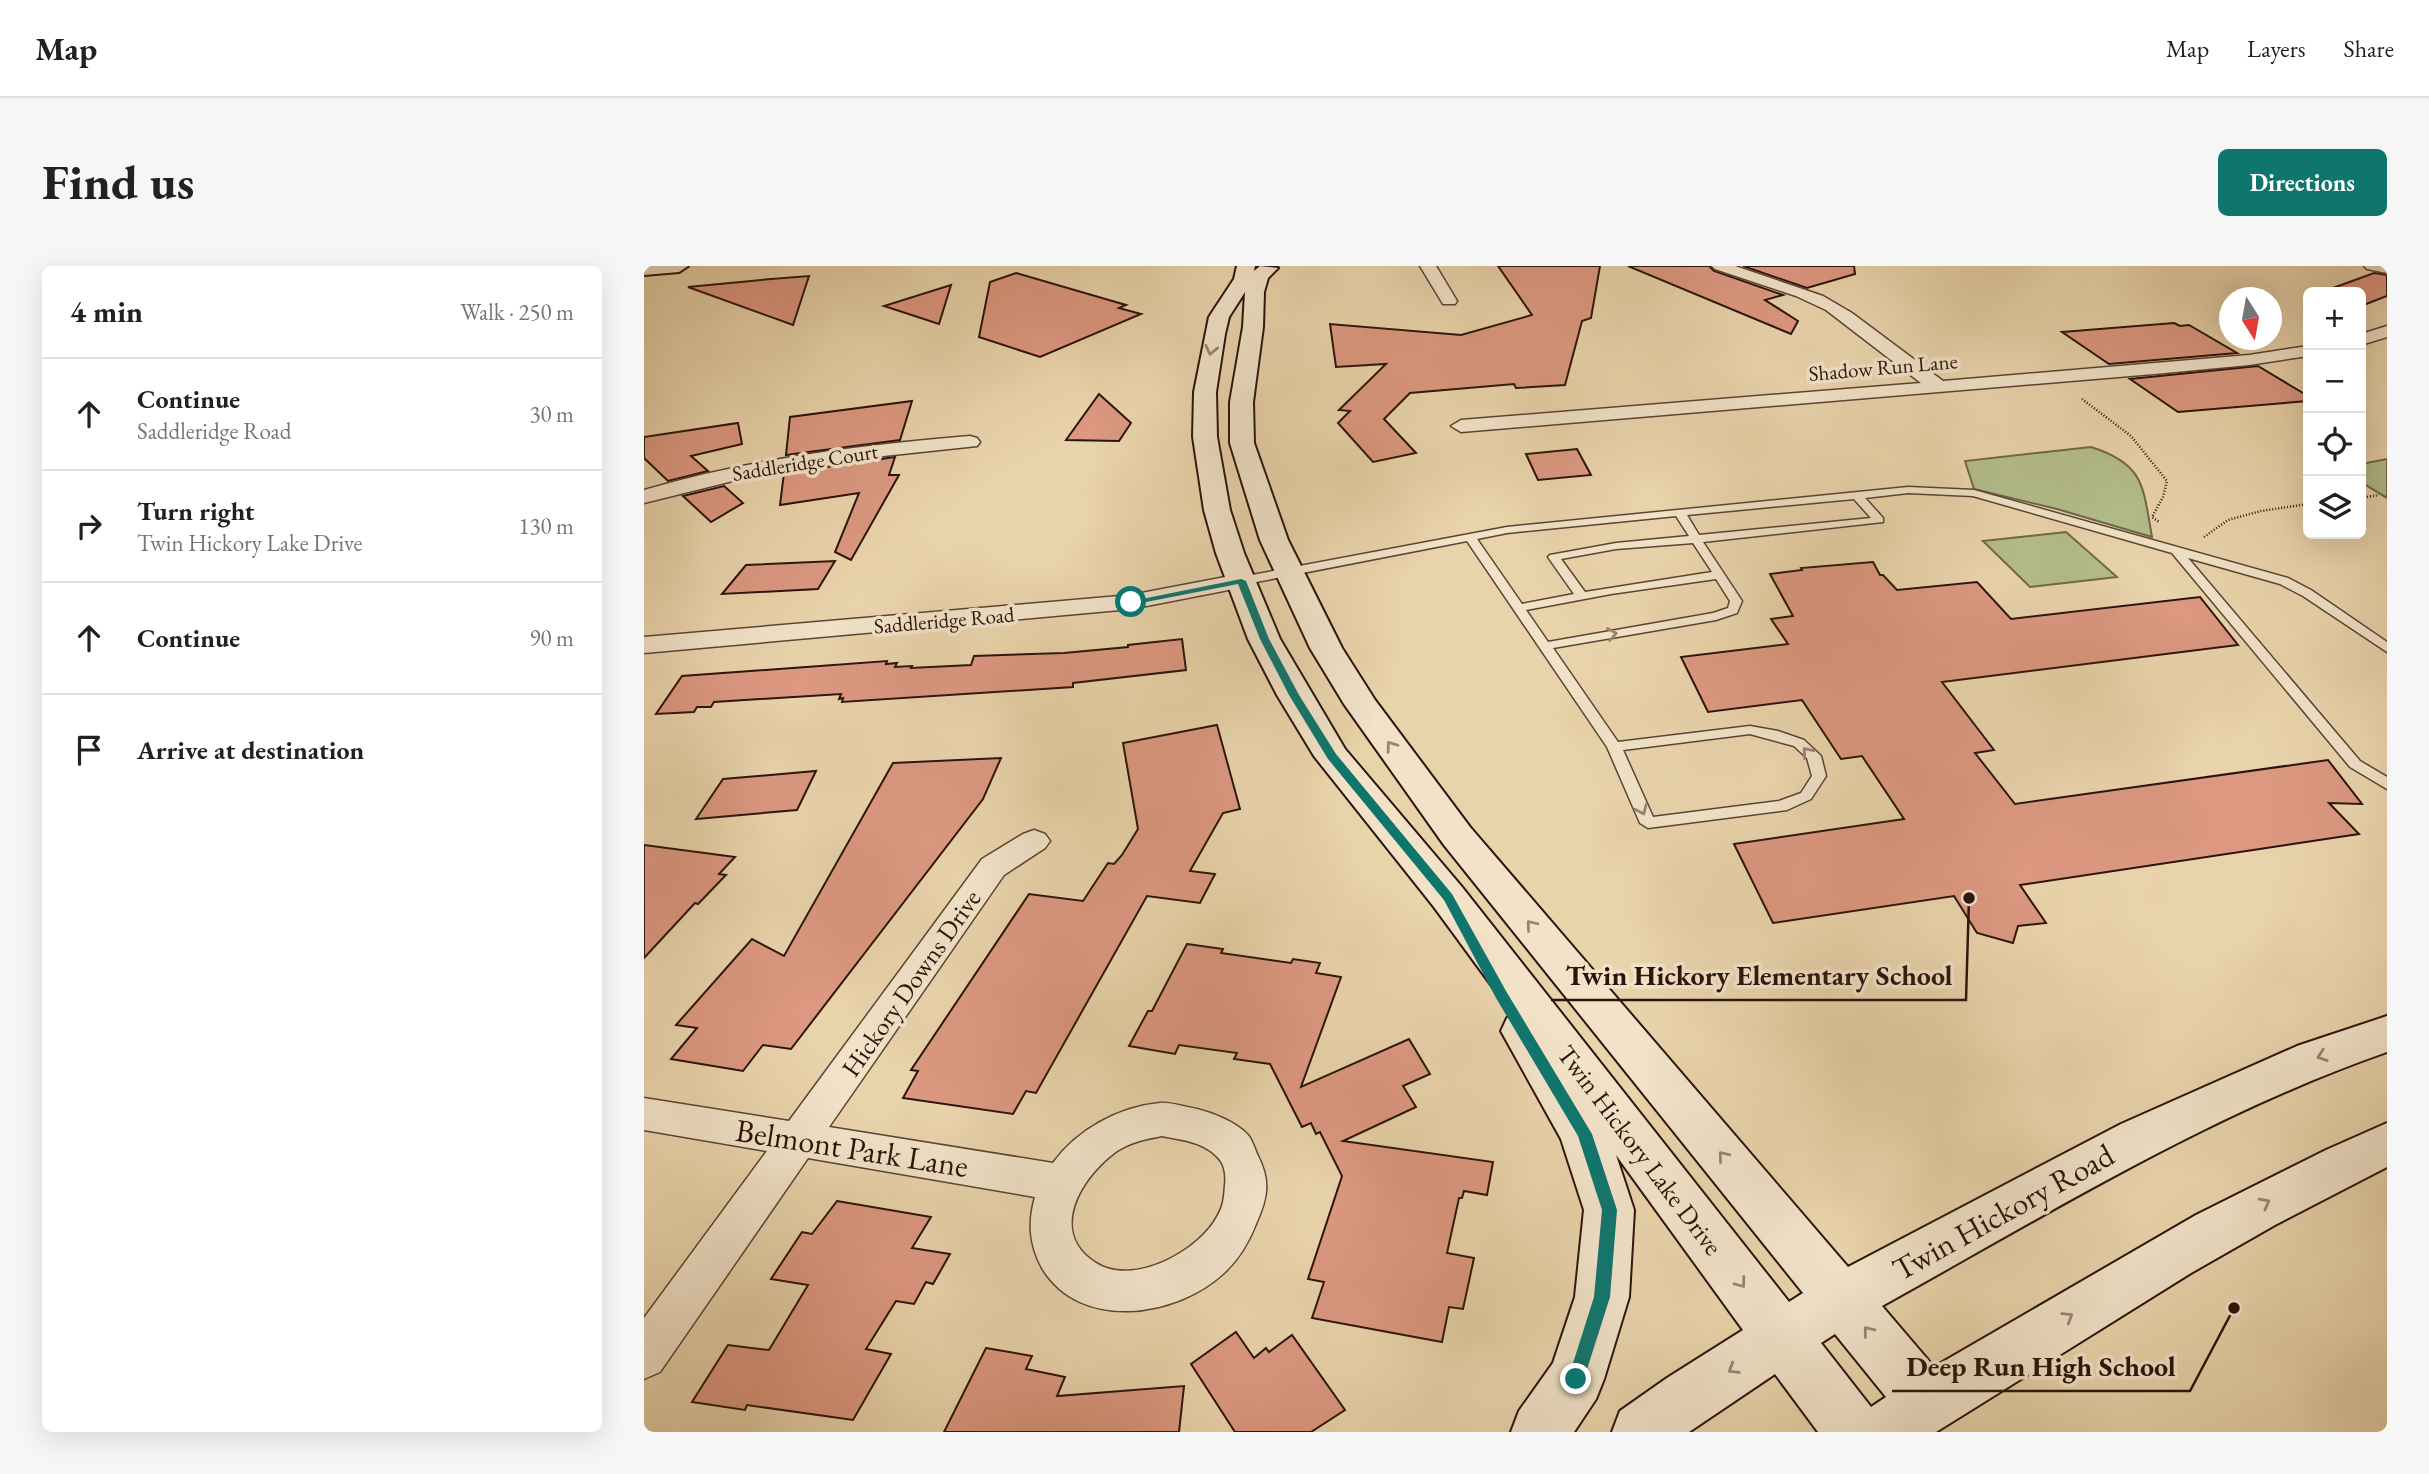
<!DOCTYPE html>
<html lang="en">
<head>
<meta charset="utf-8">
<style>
  :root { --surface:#fff; --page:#f6f6f6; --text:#202124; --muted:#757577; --line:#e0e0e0; --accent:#0f766e }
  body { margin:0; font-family:"EB Garamond",serif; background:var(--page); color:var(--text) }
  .controls { position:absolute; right:21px; top:21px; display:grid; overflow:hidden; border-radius:10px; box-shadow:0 7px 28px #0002 }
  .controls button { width:63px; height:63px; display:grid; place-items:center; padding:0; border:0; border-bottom:2px solid var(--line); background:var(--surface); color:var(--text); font:35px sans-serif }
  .compass { position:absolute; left:1575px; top:21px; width:63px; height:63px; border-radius:50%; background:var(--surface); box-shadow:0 7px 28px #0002; rotate:169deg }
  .stop { position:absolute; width:21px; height:21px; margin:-16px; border:5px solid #0f766e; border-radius:50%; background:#fff }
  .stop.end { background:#0f766e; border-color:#fff; box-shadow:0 2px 7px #0008 }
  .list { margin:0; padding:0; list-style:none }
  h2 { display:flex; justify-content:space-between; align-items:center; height:91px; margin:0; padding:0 28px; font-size:30px }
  h2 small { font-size:23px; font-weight:400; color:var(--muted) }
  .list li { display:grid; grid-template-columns:46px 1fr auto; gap:21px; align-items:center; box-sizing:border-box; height:112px; padding:0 28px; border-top:2px solid var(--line) }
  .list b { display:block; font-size:26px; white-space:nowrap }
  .list p { margin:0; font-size:23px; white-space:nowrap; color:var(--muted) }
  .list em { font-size:23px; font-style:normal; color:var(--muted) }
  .icon { flex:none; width:38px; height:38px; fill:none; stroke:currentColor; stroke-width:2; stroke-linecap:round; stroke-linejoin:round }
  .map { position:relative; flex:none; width:1743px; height:1166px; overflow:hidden; border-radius:10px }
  header { display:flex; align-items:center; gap:42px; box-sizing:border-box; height:98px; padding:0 35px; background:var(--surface); border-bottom:2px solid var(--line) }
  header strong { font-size:33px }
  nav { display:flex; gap:38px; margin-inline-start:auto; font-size:24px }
  .intro { display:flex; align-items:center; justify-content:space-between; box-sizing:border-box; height:168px; padding:0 42px }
  h1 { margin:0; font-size:49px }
  .button { padding:18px 32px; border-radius:10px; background:var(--accent); color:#fff; font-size:24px; font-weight:700 }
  main { display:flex; gap:42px; padding:0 42px }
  aside { flex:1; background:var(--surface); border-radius:10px; box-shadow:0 7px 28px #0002 }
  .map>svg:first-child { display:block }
</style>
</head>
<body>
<header>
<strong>Map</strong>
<nav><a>Map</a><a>Layers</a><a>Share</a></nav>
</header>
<div class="intro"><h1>Find us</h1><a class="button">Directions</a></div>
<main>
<aside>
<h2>4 min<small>Walk · 250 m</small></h2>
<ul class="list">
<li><svg class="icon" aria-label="ahead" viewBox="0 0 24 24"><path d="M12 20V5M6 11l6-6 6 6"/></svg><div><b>Continue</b><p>Saddleridge Road</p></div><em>30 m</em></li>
<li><svg class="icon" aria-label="right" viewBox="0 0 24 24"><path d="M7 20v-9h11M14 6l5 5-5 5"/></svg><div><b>Turn right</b><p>Twin Hickory Lake Drive</p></div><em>130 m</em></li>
<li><svg class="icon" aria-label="ahead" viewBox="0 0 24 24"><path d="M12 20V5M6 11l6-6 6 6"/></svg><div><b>Continue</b></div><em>90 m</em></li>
<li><svg class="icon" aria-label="arrive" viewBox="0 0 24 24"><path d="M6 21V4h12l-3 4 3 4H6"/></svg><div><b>Arrive at destination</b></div></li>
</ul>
</aside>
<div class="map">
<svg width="1743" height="1166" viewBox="0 0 1743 1166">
  <rect width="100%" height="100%" fill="#e9d3ab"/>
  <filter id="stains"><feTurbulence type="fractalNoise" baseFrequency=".00286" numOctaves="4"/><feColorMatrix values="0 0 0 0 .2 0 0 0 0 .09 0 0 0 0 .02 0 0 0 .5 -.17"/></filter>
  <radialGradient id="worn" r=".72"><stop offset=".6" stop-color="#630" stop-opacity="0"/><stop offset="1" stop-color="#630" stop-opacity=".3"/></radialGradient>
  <!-- green -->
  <g fill="#b3bd8b" stroke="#6f684b" stroke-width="2">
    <path d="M1447,181C1501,198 1499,221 1508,271L1413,243L1330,223L1321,195Z"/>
    <path d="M1743,193V232L1717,216V198Z"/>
    <path d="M1422,266L1473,311L1386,321L1339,275Z"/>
  </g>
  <!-- building -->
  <g fill="#dc9881" stroke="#2b140b" stroke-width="2">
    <path d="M854,0H956L947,52L938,55L921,119L872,122L870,118L766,127L740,153L772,187L729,196L694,157L706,145L695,144L742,98L692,101L686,58L817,69L888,49Z"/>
    <path d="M984,0H1065L1070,5L1139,29L1121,34L1154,55L1147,68Z"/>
    <path d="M1099,0H1210L1211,8L1163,22Z"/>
    <path d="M372,7L482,39L475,42L497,48L396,91L335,71L346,16Z"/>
    <path d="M1730,7L1743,9V30L1717,40V26H1678Z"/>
    <path d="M165,10L149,59L44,21L127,13Z"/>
    <path d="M307,19L295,58L240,40Z"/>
    <path d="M1530,57L1536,60L1545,59L1593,87L1465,98L1418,66Z"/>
    <path d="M1614,100L1664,130V135L1534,146L1486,113Z"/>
    <path d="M455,128L487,157L475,175L422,174Z"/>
    <path d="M268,135L256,174L142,189L146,151Z"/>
    <path d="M94,157L98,178L47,190L64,205L24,215L0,192V171Z"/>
    <path d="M933,183L947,209L894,214L882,188Z"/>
    <path d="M251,191L245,209H255L207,294L191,286L215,227L136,239L140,207Z"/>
    <path d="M80,220L99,237L67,256L39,230Z"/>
    <path d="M191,295L174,323L78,328L102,299Z"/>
    <path d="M1229,296L1236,309H1239L1253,324L1333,316L1367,353L1556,331L1594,379L1298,416L1350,484L1331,487L1371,538L1684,494L1718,538L1685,537L1715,568L1376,619L1402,657L1374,660L1369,677L1333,667L1310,630L1129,657L1090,578L1260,553L1218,490L1197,493L1158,434L1064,446L1037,391L1144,378L1127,353L1149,350L1126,308L1158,304L1157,302Z"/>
    <path d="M538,373L542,404L429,417V421L198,436L199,432L195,433L197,428L70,436L67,441H53L50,446L12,448L38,410L243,395L242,398L253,397L251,401L268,400L267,402L327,399L330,390L420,387L484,381V379Z"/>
    <path d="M573,459L596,543L579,547L546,605L571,608L556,637L503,630L392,827L382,825L369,848L259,832L274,805L267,804L385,628L439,635L464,597L470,598L478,589L494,563L479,477Z"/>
    <path d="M357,492L339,533L147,783L119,779L99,805L27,793L53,762L32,759L108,673L140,690L249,497Z"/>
    <path d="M172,505L153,544L52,553L79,513Z"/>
    <path d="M0,579L91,591L75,608L82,609L54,638L51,637L0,692Z"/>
    <path d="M543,678L579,683L577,687L647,697L649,693L676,697L672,707L697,711L657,821L765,773L786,808L759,820L772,841L699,875L849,896L843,929L820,925L818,932H815L803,987L830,992L819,1043L805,1041L798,1076L668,1052L680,1016L664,1013L698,910L676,866L672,868L667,857L658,861L626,798L590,793L593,787L535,779L531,788L485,780L504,745H508Z"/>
    <path d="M193,935L287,951L268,982L306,988L289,1018L282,1016L270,1038L252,1035L222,1083L247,1088L209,1154L103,1139L101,1144L48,1136L84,1079L125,1084L164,1019L127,1013L158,966L168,968Z"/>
    <path d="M592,1066L610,1092L622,1082L625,1086L648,1069L701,1144L667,1166H591L547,1098Z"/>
    <path d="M342,1082L388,1090L382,1103L421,1111L413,1130L540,1120L535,1166H300Z"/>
  </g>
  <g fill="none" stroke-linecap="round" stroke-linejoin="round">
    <!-- lane casing -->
    <g stroke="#5a4433" stroke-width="3">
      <path id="lane" d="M1264,221L1330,224L1644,312L1667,324L1743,376V386L1659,330L1636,318L1544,292L1716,495L1743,511V523L1706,501L1528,287L1329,230L1264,227L1221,232L1239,252V256L1059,276L1098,335L1093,347L1072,354L909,382L974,476L1106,460L1134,465L1160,474L1177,490L1182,510L1167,533L1143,544L1004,562L996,557L963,481L823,275L597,319L591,315L597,311L863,261ZM1210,233L1227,252L1055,269L1043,249ZM1032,250L1045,270L972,277L906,289L904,291L930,328L878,338L833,273L863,267ZM1049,277L1068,306L941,326L917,293L972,283ZM1072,313L1086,335L1084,342L1069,347L904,376L882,344L967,328ZM1106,468L1150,480L1163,492L1168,510L1157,527L1135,535L1009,551L979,484Z"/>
    </g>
    <!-- street casing -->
    <g stroke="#5a4433" stroke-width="3">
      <g id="street">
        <path d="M776,0H792L813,35L811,38H799Z"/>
        <path d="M1068,0H1091L1179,30L1208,47L1299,115L1605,89L1664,80V90L1605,99L1510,108L817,166L807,160L817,154L1277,117L1182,44L1152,30L1071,3Z"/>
        <path d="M1720,0H1743V7L1723,3Z"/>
        <path d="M1743,60V71L1717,79V68Z"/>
        <path d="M326,170L333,172L336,176L333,180L202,194L121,207L0,237V224C107,193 215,179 326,170Z"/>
        <path d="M597,308L605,310L609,315L605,320L487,343L0,387V371L487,329Z"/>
        <path d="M390,564L401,568L406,575L401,582L360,609L185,861L409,897C433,864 474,841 516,837C527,836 541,841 553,843C569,847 592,856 604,869C608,874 611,883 613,888C627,915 624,931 612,958C605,976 595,993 580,1007C533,1051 436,1066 398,1002C385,978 384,956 391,931L164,892L16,1106L0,1113V1052L123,885L0,864V832L145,855L338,593L379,568ZM518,870C538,874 562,876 576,894C581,901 582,910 581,919C580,930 580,939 574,949C556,985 489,1021 452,997C403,966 437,911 473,885C487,876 502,873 518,870Z"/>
      </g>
    </g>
    <!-- secondary casing -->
    <g stroke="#2b140b" stroke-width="4">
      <g id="secondary">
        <path d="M0,0H44L35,6L0,9Z"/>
        <path d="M593,0H611L610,5L616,0L634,2L624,12L620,26L619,61L609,136L610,177L644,274L698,382L731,434L826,561L1204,1001L1477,858L1653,780L1743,750V786C1565,848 1402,949 1238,1040L1290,1101L1552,949L1682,884L1743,857V901L1631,959L1547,1007L1292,1166H1174L1131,1108L1045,1166H968L976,1145L1023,1112L1099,1064L972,889L990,944L985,1031L960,1113L952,1133L930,1166H867L875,1145L909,1097L931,1031L940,944L917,873L857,765L863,752L870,750L790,641L670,490L633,429L604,373L572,287L560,244L549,171L550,126L565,51L590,13ZM601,26L599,61L586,136V177L616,274L666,382L700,438L800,579L1159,1027L1145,1036L818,621L701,483L636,373L600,287L586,244L573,171L572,126L581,68L585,51ZM1191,1068L1242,1131L1227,1141L1177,1077Z"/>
      </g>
    </g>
    <!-- path -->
    <g stroke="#2b140b" stroke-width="2.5" stroke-dasharray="1 2" stroke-linecap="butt">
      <path d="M1438,133L1487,170L1523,215L1519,231L1508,251L1515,256"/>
      <path d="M1717,232L1735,229"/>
      <path d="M1560,271L1584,254L1617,245L1664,238"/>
    </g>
    <!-- lane -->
    <use href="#lane" fill="#f1e2c8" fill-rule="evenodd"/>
    <!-- street -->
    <use href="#street" fill="#f1e2c8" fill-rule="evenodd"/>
    <!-- secondary -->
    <use href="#secondary" fill="#f1e2c8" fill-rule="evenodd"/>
  </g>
  <!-- one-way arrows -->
  <defs><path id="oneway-chevron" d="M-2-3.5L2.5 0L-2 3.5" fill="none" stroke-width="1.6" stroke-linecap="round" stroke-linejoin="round" transform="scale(1.75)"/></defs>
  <g stroke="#988573">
    <use href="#oneway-chevron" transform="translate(567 84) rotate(102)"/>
    <use href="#oneway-chevron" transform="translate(968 368) rotate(-10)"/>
    <use href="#oneway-chevron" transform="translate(747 480) rotate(-126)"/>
    <use href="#oneway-chevron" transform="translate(1163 486) rotate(-131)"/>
    <use href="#oneway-chevron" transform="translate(998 544) rotate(66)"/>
    <use href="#oneway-chevron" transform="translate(887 659) rotate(-130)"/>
    <use href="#oneway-chevron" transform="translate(1678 790) rotate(161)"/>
    <use href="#oneway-chevron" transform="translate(1079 890) rotate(-130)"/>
    <use href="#oneway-chevron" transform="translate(1621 937) rotate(-28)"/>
    <use href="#oneway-chevron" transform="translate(1097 1017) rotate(53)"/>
    <use href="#oneway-chevron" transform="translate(1424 1051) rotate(-32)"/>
    <use href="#oneway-chevron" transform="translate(1224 1065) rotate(-129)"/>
    <use href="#oneway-chevron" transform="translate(1089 1103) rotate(148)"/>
  </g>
  <!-- route -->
  <path fill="#0f766e" d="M597,313L602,315L625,373L655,429L692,488L808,628L862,725L948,868L973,944L966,1031L938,1119L932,1121L926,1119L924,1113L950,1031L958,944L934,870L852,732L800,634L684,493L645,429L616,373L594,318L487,339L483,336Z"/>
  <g text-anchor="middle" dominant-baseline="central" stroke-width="7" stroke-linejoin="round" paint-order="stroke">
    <!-- far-street labels -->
    <g font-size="21" fill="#2b140b" stroke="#f1e2c8">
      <text transform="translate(1239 101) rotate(-5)">Shadow Run Lane</text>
      <text transform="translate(161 196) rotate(-9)">Saddleridge Court</text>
      <text transform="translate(300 354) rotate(-5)">Saddleridge Road</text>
    </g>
    <!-- street labels -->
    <g font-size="26" fill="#2b140b" stroke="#f1e2c8">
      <text transform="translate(267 717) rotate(-55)">Hickory Downs Drive</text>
      <text transform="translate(996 884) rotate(53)">Twin Hickory Lake Drive</text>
    </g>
    <!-- near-street labels -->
    <g font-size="32" fill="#2b140b" stroke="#f1e2c8">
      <text transform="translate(208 882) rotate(9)">Belmont Park Lane</text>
      <text transform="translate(1359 946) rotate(-29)">Twin Hickory Road</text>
    </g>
  </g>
  <!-- callouts -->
  <path fill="none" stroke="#2b140b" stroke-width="2.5" d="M1325 632L1322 734H907M1590 1042L1546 1125H1248"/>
  <g fill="#2b140b" stroke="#f1e2c8" stroke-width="2.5">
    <circle cx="1325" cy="632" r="7"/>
    <circle cx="1590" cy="1042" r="7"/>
  </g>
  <g font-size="28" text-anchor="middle" font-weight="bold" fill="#2b140b" stroke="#f1e2c8" stroke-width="7" stroke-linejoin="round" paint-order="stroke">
    <text x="1115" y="719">Twin Hickory Elementary School</text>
    <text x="1397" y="1110">Deep Run High School</text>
  </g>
  <rect width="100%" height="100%" filter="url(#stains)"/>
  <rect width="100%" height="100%" fill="url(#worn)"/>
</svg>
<div class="controls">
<button>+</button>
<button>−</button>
<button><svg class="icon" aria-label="locate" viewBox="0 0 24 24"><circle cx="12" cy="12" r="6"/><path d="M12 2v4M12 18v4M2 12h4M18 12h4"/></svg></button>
<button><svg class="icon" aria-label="layers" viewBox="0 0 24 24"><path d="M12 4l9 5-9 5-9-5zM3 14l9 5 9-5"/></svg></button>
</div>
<svg class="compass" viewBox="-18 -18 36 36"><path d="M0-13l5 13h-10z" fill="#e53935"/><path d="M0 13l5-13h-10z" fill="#757577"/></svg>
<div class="stop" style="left:487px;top:336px"></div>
<div class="stop end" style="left:932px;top:1113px"></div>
</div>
</main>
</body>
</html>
